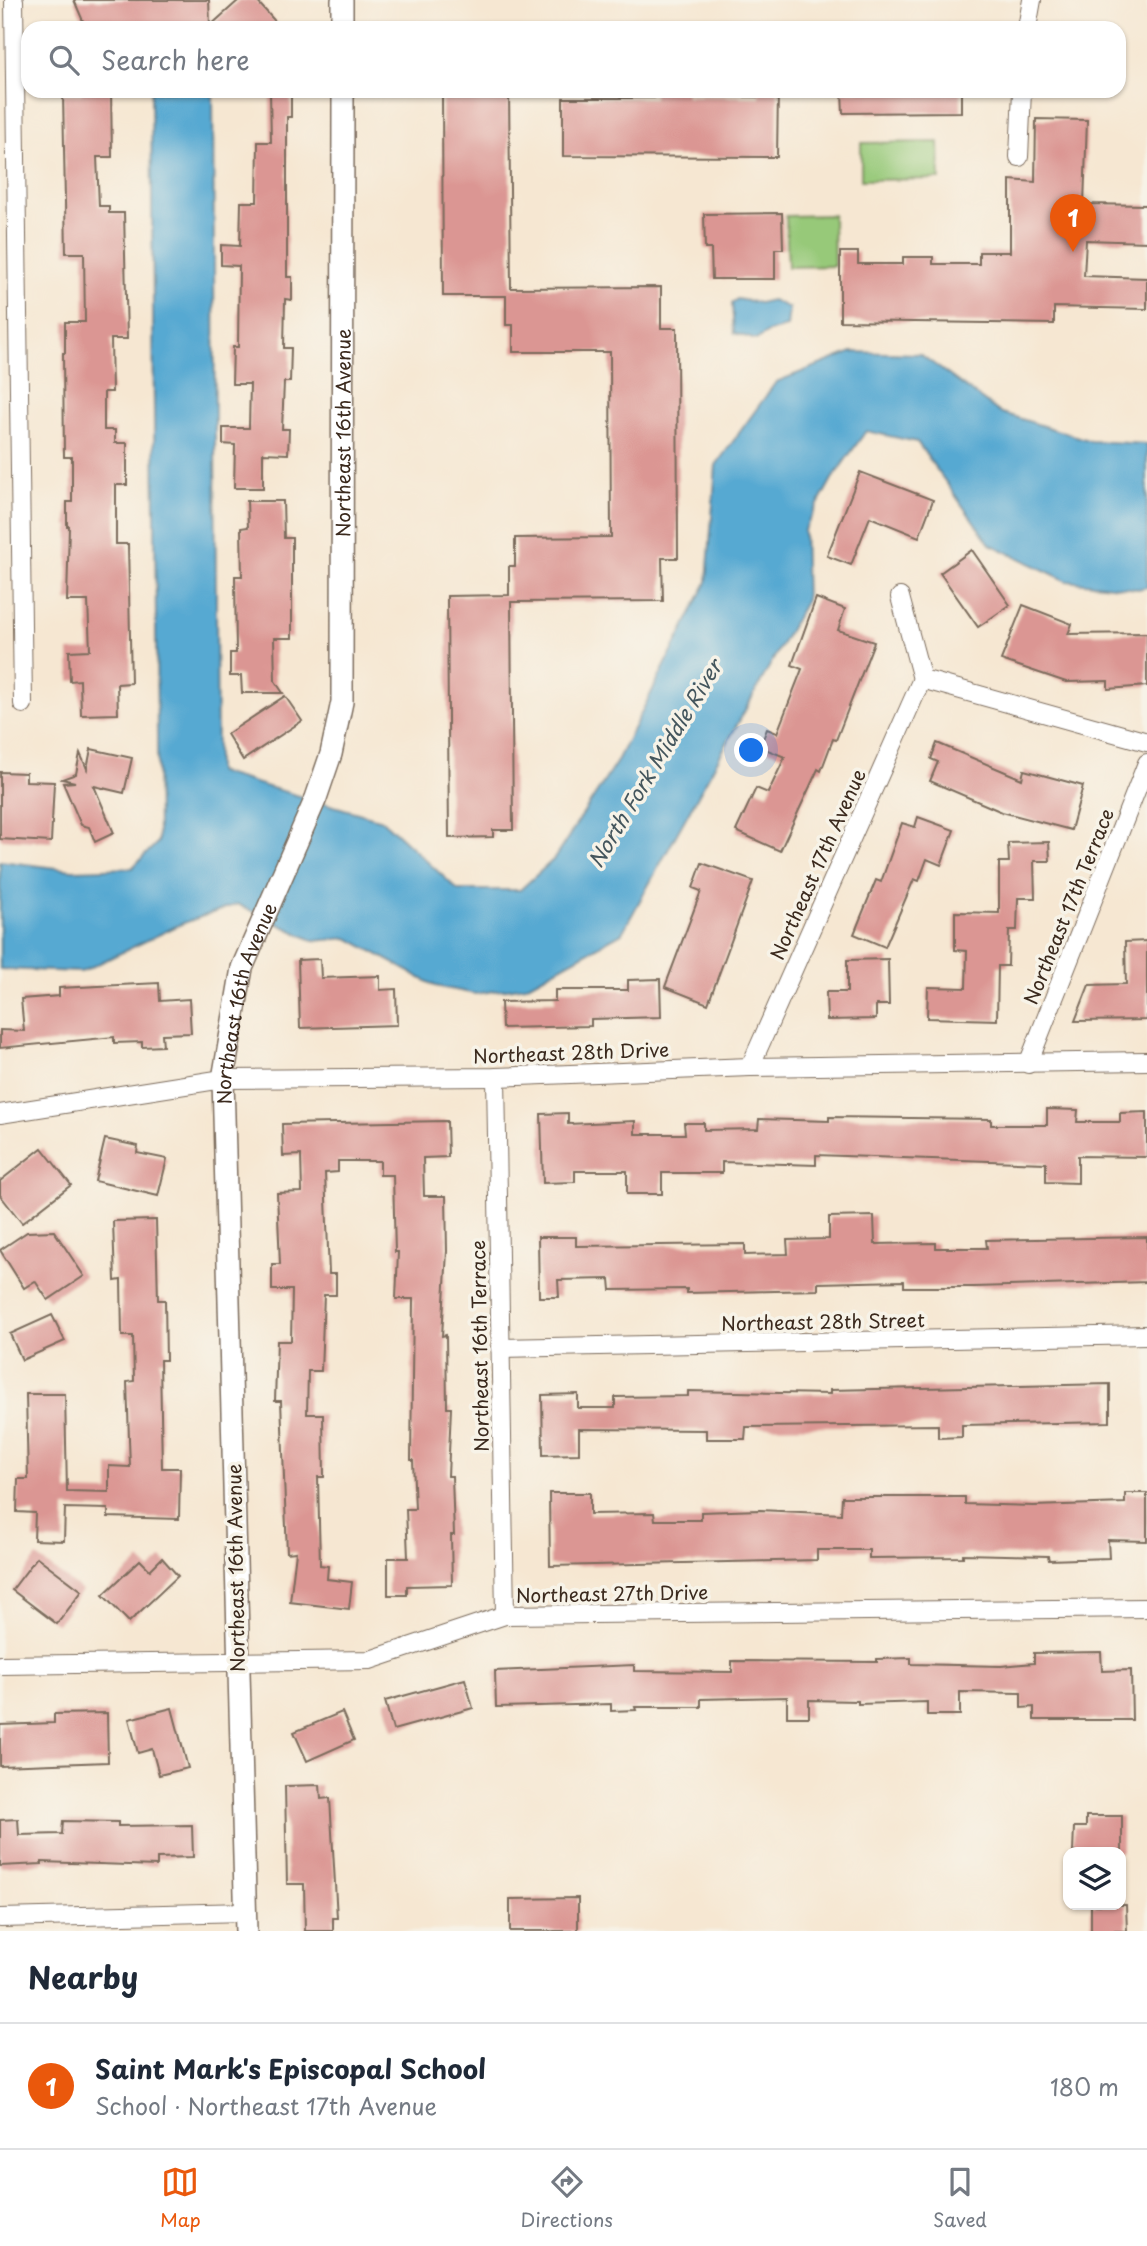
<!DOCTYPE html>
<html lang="en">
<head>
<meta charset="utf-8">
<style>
  :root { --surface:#fff; --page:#f6f6f7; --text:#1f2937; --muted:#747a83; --line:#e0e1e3; --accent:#ea580c }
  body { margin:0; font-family:"Playpen Sans",sans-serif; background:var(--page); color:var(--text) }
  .controls { position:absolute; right:21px; bottom:21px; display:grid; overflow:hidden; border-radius:14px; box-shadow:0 2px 5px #0004 }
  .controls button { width:63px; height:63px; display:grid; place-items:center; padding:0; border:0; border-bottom:2px solid var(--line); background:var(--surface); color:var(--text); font:35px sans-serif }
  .you { position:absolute; left:752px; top:751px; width:24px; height:24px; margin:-18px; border:5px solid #fff; border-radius:50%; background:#1a73e8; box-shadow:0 0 0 10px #1a73e833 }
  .badge { display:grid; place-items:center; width:46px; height:46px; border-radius:50%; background:var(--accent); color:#fff; font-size:23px; font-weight:700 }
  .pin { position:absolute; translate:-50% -58px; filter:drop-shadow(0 2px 4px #0008) }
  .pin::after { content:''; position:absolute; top:37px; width:24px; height:21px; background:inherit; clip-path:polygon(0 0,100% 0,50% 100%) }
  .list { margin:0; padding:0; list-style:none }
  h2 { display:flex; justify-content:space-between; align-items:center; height:91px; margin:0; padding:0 28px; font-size:30px }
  h2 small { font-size:23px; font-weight:400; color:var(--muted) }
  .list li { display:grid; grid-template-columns:46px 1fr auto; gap:21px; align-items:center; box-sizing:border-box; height:126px; padding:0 28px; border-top:2px solid var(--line) }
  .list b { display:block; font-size:26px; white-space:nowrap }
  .list p { margin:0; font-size:23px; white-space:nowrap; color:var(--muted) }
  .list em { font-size:23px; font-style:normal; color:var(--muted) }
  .icon { flex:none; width:38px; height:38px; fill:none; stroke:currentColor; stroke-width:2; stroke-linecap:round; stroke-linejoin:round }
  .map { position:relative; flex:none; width:1147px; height:1931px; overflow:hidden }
  .search { position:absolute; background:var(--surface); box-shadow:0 2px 5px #0004; left:21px; right:21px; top:21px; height:77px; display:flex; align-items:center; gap:18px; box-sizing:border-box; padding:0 24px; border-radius:21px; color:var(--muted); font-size:26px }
  .sheet { height:217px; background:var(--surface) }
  nav { display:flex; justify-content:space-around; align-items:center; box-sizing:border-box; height:98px; border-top:2px solid var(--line); background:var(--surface); font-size:19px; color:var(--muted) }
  nav a { display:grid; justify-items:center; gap:4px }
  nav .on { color:var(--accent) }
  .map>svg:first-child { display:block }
</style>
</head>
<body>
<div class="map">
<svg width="1147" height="1931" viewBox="0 0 1147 1931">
  <rect width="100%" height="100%" fill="#f7f3e8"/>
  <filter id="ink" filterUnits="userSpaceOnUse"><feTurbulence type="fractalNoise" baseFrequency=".0143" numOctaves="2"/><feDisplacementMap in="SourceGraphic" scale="14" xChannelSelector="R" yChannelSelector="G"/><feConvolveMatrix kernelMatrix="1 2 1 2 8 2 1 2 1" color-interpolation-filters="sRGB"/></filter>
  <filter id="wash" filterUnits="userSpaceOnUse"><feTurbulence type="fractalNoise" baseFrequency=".00686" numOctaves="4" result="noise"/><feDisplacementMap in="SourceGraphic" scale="28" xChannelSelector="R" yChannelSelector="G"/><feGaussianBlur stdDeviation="1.57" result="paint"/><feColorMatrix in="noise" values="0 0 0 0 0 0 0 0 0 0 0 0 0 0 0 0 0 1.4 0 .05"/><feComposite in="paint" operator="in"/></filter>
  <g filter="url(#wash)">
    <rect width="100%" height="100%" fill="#f6e7d2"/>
    <!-- green -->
    <g fill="#97c979" stroke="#697a4c" stroke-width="2">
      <path d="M939,142L940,179L861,180V143Z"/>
      <path d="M833,215L834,266L788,267L786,216Z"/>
    </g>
    <!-- water -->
    <g fill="#56a9d2" stroke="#486a78" stroke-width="2">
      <path d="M151,91H213L217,772L382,820L458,890H520L554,859L616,763L707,582L716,465L776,382L852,352L920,354L999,412L1091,441L1147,444V587L1138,589L1067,581L990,544L917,442L866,431L832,479L804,530L806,600L622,933L526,986L475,994L435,986L348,938L314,941L237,904L181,924L81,972L0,969V861L73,870L132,868L158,842Z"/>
      <path d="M737,299L759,303L772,300L789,308L787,327L768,332L756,340L734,333L732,303Z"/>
    </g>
    <g id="blocks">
      <!-- building -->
      <g fill="#db9693">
        <path d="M74,0H209L210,26L239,0H256L281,28H86Z"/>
        <path d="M82,91H111L112,157H97L99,206H109V213H124L127,339H111L112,392H104V430H115V443H127V485H116V544H128L131,683L117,684L118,714L81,715L80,680L70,681L69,651L90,650L88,601H67L69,526H67V502H72V457H64L63,353H65V322H85L84,253H66L63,94H82Z"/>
        <path d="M270,91H291V117H287V277H292V300L285,299L284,348H291L290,382H284L282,429H289L288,454L263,453V488H234L235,445L223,444V428H249L250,384H232L233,347H238L239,266L221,265V245L240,246L241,202H257L258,142H271Z"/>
        <path d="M442,91H509L511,288L661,287V328H677L678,558H662L663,601L511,602L513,830H493V837L449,838L447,596L509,595V566H515V538L611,537L610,352H513V325H506V296H443Z"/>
        <path d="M654,91H686V96L759,97V91H778L777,157L563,156V98H654Z"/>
        <path d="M842,91H961V112L843,113Z"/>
        <path d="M1036,119L1087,120L1084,204L1147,205V242L1086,240L1084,276L1147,278V309L1054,307V324L840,321V252H858V264H903V257H933V264H979V252H1010V180L1035,182Z"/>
        <path d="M782,213L783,249H775V279H712L711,249H705L704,214Z"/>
        <path d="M860,472L933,500L919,537L870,517L851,565L827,556Z"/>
        <path d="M247,501H283L284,538H292V638H274L275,681L283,693H242L241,676H230V653H236L235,576H242L241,528L248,527Z"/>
        <path d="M972,550L1010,605L978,627L940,573Z"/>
        <path d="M816,598L845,609L838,630L874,642L836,740L833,739L821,771L818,769L780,851L736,831L756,788L768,793L785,757L760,747L767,729L777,733L802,669L792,665Z"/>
        <path d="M1023,605L1072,624L1068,634L1147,633V686L1108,689V681L1066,682L1001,660Z"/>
        <path d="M285,696L302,721L243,760L227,734Z"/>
        <path d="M937,743L1022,779L1024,770L1083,786L1071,830L1002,812L930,781L938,762L931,759Z"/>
        <path d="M91,749L132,758L124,793L94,786L114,833L95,842L89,827L81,825L63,783L75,782L62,779L76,774L80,753L87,769Z"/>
        <path d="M0,772L26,773V781L54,782L51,842L0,839Z"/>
        <path d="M918,817L954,830L941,865L927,859L919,881L914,879L885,947L854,934L876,880L881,882L902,823L915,827Z"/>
        <path d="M1049,842L1050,861H1034L1035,898H1018L1017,930H1009L1008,966H998L997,1020L927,1018L928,987L966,988L967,951L955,950V912L999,913V862H1009L1008,843Z"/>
        <path d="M702,863L753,881L708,1004L665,987L701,891L693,888Z"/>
        <path d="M1147,941V1020L1075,1021L1089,985L1126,984L1125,942Z"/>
        <path d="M320,959L321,978L380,976V990L396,989L397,1025L300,1028L298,960Z"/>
        <path d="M888,959L889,1005H876V1019L827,1020L826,992H847V960Z"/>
        <path d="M660,979L661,1017L591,1019V1026L502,1028L501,1002L555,1001V990H628V980Z"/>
        <path d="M159,983L160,1001L189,999L191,1033L162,1034L163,1046L142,1047V1042L114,1043V1037L0,1048V1030L24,1031L21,999L59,996V988Z"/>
        <path d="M1047,1109L1078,1110L1077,1122H1120V1113L1147,1112V1157L1078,1156V1183L1046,1182V1163L816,1155V1165L722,1162V1173H662V1194H627V1171H575V1182L543,1183L541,1114L568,1113V1124L635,1121V1134H685L684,1123H704V1130L758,1129L759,1119L829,1121V1117L991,1119V1125H1047Z"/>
        <path d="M447,1121L448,1157L423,1158L424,1196H446L447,1251L442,1336L446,1335L447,1408H451L448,1476H452L454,1535H451L452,1585L407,1586V1595H388V1558H408L406,1509H415L413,1460H411L413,1299H396L398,1252H395L393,1175H380V1161H338V1172L325,1173L329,1274H336V1295H324L321,1371H308L307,1414H323L324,1477H318L320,1565L328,1566L327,1579L352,1582L349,1609L290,1602L296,1552L287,1553L281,1401H275L277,1341H291L292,1290H272V1264H280L277,1193L302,1192L301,1155L283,1156L282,1124Z"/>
        <path d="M105,1139L138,1146L137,1153L167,1159L158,1196L95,1181Z"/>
        <path d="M42,1148L71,1185L22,1223L0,1195V1181Z"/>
        <path d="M874,1216L875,1244L936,1243V1248H987L986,1240L1147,1237V1282L974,1287H904V1281L818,1283V1290L687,1293V1289L611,1290L610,1279L558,1280L559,1297H539L538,1237H576V1246L745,1244V1255L788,1254L787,1240L829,1239V1217Z"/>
        <path d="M156,1220L158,1300H165L166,1360H160L162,1468H180L179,1519L108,1517V1509L65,1508L64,1541L34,1540L35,1513L17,1512L18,1479H28L26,1394H65L67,1491L109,1492V1466L130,1467L127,1382L134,1381L133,1336H122L121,1280L115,1281L113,1221Z"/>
        <path d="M54,1231L84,1276L48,1300L35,1281L24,1288L0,1250L27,1232Z"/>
        <path d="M52,1315L65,1341L22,1360L10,1334Z"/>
        <path d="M1110,1384V1422L962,1425V1437L938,1438V1425L746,1427L745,1439H706V1430L579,1429V1454L543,1455L542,1395L578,1394V1408H615V1397L688,1396V1391L830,1394V1390Z"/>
        <path d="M549,1493H590V1514L654,1513L655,1520H701V1512L760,1510L841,1514L842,1497H965V1504L1033,1506L1125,1503V1493H1147V1541L1108,1540L1109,1558L1049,1560L1048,1556L963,1554V1557L869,1558V1550H817V1560L550,1566Z"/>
        <path d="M37,1557L82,1591L57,1624L12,1590Z"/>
        <path d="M162,1558L178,1576L129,1622L103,1595L140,1560L150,1570Z"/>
        <path d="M1101,1652L1102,1671L1131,1670L1132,1720H1034V1707L1021,1708V1693L960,1692V1715H927V1702L858,1704V1701L809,1700V1717H787V1697L701,1699V1707H635L636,1710L611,1711V1704L496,1707L495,1671L634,1665V1671L732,1672V1661L877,1662V1659L911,1658V1664L1001,1666L1034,1663V1653Z"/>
        <path d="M465,1679L473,1708L393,1730L385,1701Z"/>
        <path d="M172,1708L188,1768L159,1775L152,1749L138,1753L129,1719Z"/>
        <path d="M342,1712L354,1740L307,1761L294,1732Z"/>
        <path d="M107,1713L108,1762L0,1766V1725L54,1723V1714Z"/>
        <path d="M320,1785L321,1799L330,1798L337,1918H333V1931H305L304,1884H287L285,1786Z"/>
        <path d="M1086,1816H1122V1852H1073L1074,1827H1086Z"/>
        <path d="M18,1819L19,1835L62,1834L63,1821L118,1822V1826L192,1825L193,1857L157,1858V1866L42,1862V1864L0,1866V1820Z"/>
        <path d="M578,1898V1931H510V1899Z"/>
        <path d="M1091,1905H1126L1127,1931H1091Z"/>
      </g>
    </g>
  </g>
  <g filter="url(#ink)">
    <use href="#blocks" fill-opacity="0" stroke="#7c6c5d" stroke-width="2"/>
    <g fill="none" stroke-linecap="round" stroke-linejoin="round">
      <!-- minor casing -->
      <g stroke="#7c6c5d" stroke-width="20">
        <g id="minor">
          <path d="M14,0L23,704"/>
          <path d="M1027,28L1032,0"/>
          <path d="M1019,157L1022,91"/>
          <path d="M900,597L922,679L1147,742"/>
          <path d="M1028,1064L1147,763"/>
          <path d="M750,1067L922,679"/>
          <path d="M496,1077L505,1615"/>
          <path d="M0,1114L223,1079L496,1077L750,1067L1147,1061"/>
          <path d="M500,1348L1147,1335"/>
          <path d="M0,1665L370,1660L505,1615L1147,1608"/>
          <path d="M0,1918L246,1912"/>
        </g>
      </g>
      <!-- tertiary casing -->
      <g stroke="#7c6c5d" stroke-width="24">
        <g id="tertiary">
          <path d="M342,0V28"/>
          <path id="s1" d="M246,1931L223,1079L242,968L316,798L331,754L342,702L343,91"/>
        </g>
      </g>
      <!-- minor -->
      <use href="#minor" stroke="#fff" stroke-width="18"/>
      <!-- tertiary -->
      <use href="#tertiary" stroke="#fff" stroke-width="21"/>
    </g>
  </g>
  <g text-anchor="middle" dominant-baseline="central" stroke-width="7" stroke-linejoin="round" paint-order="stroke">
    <!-- street labels -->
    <g font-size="19" fill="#3b2a1e" stroke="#f7f3e8">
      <text stroke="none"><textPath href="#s1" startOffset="1519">Northeast 16th Avenue</textPath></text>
      <text transform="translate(817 864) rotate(-66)">Northeast 17th Avenue</text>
      <text transform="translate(1068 906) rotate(-68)">Northeast 17th Terrace</text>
      <text stroke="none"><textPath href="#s1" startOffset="931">Northeast 16th Avenue</textPath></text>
      <text transform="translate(571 1052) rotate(-2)">Northeast 28th Drive</text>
      <text transform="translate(823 1321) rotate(-1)">Northeast 28th Street</text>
      <text transform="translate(479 1346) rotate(-91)">Northeast 16th Terrace</text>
      <text transform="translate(235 1568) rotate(-91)">Northeast 16th Avenue</text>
      <text transform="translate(612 1593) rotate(-1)">Northeast 27th Drive</text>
    </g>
    <!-- water labels -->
    <g font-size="21" font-style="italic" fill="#44565d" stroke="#f7f3e8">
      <text transform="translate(654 763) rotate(-59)">North Fork Middle River</text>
    </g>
  </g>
</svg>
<div class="controls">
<button><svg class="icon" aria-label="layers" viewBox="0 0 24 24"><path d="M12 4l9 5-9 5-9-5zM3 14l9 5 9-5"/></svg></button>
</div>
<div class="you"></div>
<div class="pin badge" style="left:1073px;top:252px">1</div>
<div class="search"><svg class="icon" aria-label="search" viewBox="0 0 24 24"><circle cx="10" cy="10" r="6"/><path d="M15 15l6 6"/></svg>Search here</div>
</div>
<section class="sheet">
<h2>Nearby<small></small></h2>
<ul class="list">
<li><span class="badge">1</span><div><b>Saint Mark's Episcopal School</b><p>School · Northeast 17th Avenue</p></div><em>180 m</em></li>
</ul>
</section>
<nav>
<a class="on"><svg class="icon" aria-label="map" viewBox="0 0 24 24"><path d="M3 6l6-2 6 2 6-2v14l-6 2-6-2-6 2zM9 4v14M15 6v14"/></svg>Map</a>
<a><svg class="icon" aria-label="directions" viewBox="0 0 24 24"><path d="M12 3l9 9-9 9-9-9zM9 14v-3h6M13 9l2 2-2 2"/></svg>Directions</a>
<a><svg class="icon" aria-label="saved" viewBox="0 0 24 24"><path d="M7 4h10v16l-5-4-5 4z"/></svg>Saved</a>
</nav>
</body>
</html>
